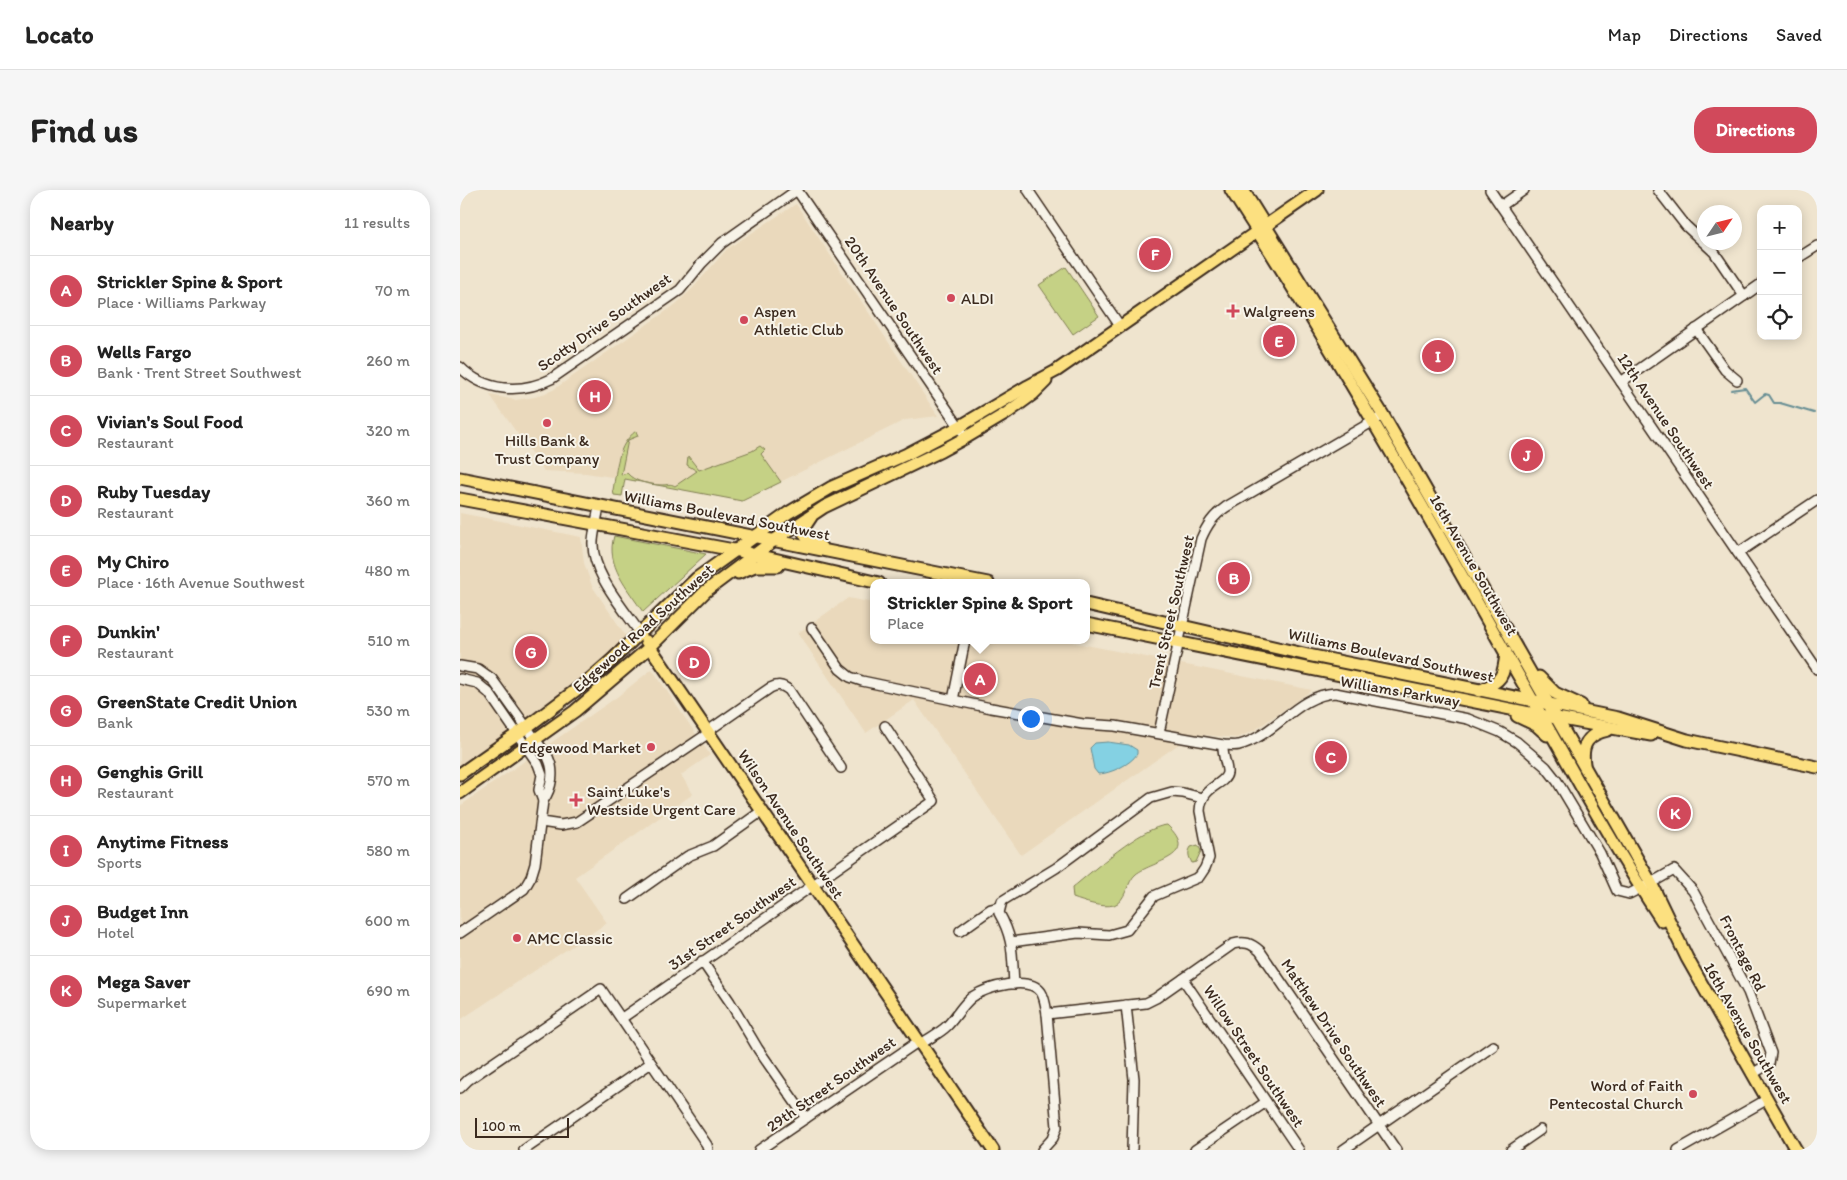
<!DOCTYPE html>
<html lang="en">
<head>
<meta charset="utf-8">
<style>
  :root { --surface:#fff; --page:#f6f6f6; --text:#222; --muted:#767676; --line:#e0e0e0; --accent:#d1495b }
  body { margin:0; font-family:Itim,sans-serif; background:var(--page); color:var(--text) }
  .controls { position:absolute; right:15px; top:15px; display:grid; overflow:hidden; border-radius:10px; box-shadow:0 2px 12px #0003 }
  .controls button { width:45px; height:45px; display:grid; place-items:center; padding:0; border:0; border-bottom:1px solid var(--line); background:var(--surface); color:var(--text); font:25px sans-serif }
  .compass { position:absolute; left:1237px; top:15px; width:45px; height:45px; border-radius:50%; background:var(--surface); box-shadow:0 2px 12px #0003; rotate:55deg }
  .scale { position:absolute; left:15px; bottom:12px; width:94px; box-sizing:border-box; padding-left:5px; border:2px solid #3b2a1e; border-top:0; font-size:14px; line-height:18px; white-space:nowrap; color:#3b2a1e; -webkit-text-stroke:4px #f7f3e8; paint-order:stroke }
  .you { position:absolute; left:570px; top:528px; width:18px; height:18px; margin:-12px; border:4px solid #fff; border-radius:50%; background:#1a73e8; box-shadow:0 0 0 8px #1a73e833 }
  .badge { display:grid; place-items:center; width:32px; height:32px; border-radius:50%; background:var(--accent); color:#fff; font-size:16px; font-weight:700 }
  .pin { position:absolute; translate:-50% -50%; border:2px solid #fff; box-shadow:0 1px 5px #0006 }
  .popup { position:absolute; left:410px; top:389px; width:220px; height:65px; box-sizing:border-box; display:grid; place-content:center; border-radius:10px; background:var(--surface); filter:drop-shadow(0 1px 4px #0005); font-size:16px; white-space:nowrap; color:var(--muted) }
  .popup b { font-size:19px; color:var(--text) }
  .popup::after { content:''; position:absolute; left:50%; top:100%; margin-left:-10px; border:10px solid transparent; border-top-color:var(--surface) }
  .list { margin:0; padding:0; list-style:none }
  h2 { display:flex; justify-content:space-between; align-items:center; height:65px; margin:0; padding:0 20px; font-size:21px }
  h2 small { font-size:16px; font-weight:400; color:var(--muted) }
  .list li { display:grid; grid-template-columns:32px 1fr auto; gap:15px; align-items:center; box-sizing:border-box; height:70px; padding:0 20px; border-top:1px solid var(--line) }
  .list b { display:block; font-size:19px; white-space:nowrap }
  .list p { margin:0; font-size:16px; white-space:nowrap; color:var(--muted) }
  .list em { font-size:16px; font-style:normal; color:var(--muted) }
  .icon { flex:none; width:28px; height:28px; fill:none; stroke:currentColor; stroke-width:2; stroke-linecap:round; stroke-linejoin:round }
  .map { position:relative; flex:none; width:1357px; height:960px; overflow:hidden; border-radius:20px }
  header { display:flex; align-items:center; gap:30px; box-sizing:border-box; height:70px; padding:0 25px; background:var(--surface); border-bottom:1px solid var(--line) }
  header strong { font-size:24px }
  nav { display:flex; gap:28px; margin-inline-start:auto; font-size:18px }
  .intro { display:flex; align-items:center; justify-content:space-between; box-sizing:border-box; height:120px; padding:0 30px }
  h1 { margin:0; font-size:35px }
  .button { padding:12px 22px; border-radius:20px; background:var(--accent); color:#fff; font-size:18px; font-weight:700 }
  main { display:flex; gap:30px; padding:0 30px }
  aside { flex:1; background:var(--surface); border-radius:20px; box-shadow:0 2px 12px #0003 }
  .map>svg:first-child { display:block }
</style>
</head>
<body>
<header>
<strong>Locato</strong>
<nav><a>Map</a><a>Directions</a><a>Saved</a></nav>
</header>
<div class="intro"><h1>Find us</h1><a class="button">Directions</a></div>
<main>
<aside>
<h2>Nearby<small>11 results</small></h2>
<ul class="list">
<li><span class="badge">A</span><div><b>Strickler Spine &amp; Sport</b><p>Place · Williams Parkway</p></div><em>70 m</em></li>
<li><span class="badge">B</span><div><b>Wells Fargo</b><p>Bank · Trent Street Southwest</p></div><em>260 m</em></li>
<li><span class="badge">C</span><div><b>Vivian's Soul Food</b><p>Restaurant</p></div><em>320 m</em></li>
<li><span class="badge">D</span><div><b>Ruby Tuesday</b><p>Restaurant</p></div><em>360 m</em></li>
<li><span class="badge">E</span><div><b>My Chiro</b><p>Place · 16th Avenue Southwest</p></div><em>480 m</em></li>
<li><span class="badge">F</span><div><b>Dunkin'</b><p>Restaurant</p></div><em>510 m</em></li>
<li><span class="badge">G</span><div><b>GreenState Credit Union</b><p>Bank</p></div><em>530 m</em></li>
<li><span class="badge">H</span><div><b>Genghis Grill</b><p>Restaurant</p></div><em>570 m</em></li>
<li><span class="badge">I</span><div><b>Anytime Fitness</b><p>Sports</p></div><em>580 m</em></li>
<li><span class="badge">J</span><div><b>Budget Inn</b><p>Hotel</p></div><em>600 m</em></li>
<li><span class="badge">K</span><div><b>Mega Saver</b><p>Supermarket</p></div><em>690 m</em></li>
</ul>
</aside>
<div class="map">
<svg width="1357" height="960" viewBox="0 0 1357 960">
  <rect width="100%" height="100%" fill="#efe4ce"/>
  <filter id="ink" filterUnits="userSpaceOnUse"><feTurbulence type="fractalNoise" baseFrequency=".02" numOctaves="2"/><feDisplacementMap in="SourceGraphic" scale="10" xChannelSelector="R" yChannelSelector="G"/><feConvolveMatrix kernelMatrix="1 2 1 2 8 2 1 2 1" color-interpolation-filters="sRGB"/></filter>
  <g filter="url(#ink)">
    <!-- built -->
    <g fill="#ead9bc">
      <path d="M336,14L478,226L445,230L282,311L165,289L126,283L84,281L30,205L56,210L75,207L93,200L215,115L233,98L267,59Z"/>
      <path d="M0,323L121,347L124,373L132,396L168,449L100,509L0,579Z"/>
      <path d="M388,408L414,413V450H601L852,500L795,540L777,548L733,544L561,665L454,510L406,543L338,443Z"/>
      <path d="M192,479L250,565L221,585L233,604L115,687L147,733L0,830V616L157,507Z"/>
    </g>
    <!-- green -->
    <g fill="#c5d185" stroke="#807e52">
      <path d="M606,77L639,126L613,144L579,95Z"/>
      <path d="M176,241L178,246L168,250L161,285L167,283C174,292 191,295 202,295C208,295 210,293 215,296L237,281L227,275L228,266L239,280L292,261L300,256L305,260L301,264L321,292L282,311L165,289L162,306L154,305L153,300C157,278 157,255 176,241Z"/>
      <path d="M154,346L246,364L183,422C168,399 145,375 154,346Z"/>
      <path d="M707,635C741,667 694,670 676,684C667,691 666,711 654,715C642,718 624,712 613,708L612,698C633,681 681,637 707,635Z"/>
      <path d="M738,655L741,661L736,672L732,673C729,667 727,663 731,657Z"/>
    </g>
    <!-- water -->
    <path fill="#84d1e3" stroke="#678e94" d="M648,552L669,555L677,560V564C671,574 650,584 638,584L634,579L630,558L635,553Z"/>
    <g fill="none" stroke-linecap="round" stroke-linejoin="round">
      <!-- stream -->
      <path stroke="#678e94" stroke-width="2" d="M1271,200L1285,198L1295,212L1305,204L1309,205L1314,213H1320L1354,223"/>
      <!-- minor casing -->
      <g stroke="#3b2a1e" stroke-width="12">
        <g id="minor">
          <path d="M337,0L502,241"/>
          <path d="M568,0L660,136"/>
          <path d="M1030,0L1357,479"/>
          <path d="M1198,0L1226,36L1254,62L1284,106"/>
          <path d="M1041,16L1064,0"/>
          <path d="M1338,68L1357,56"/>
          <path d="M1236,139L1265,180L1277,190"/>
          <path d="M0,177C25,202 61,204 91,189L220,100L242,73L262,53L337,0"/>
          <path d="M1161,192L1301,94"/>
          <path d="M139,317C137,328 134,340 133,351C131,383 164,419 180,443"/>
          <path d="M1278,363L1357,310"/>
          <path d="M352,438L380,479L390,487L402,491L531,518L623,534L655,536L763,555C769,555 774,556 779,555C815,546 837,505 875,503L1008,529L1040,542L1057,552L1086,577L1097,591L1140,663L1157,701L1169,704L1191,693L1214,680L1233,701L1288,802L1311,863L1309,874L1292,884"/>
          <path d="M0,476L18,479L32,489L88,567C95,581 92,598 83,611"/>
          <path d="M0,489L17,493L29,503L78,574L82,585L79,600L83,611L75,674L71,687L64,699L0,743"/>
          <path d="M493,510L505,450"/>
          <path d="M248,541L310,498C318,494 322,495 329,500L381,578"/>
          <path d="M699,543L741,349C747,335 753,326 766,317L917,229"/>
          <path d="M81,632L101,635L117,632L249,543"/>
          <path d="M167,709L228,666L253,656L302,621"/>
          <path d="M500,741L531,719L539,717"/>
          <path d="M551,752L618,743L649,745L667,740L694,706L739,687L745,678L749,668L740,621C741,595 765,596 767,583C768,577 762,566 763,555"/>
          <path d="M242,771L270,812L298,859L346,928"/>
          <path d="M723,789L839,960"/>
          <path d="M554,794C552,765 554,749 539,723L542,711L596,678L691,608L712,602L723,603L742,608"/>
          <path d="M666,815L674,889L672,960"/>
          <path d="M162,828L474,611L425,536"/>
          <path d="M461,854C469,848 480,843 487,836C496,827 502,815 512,807C527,797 569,785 581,802C585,808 586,818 587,824L686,813L696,808L773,754C785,751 791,753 800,761L936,960"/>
          <path d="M0,898L8,890L141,799L247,955L248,960"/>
          <path d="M64,960L191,873"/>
          <path d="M299,960L459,851"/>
          <path d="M582,960L593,948L597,937L587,824"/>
          <path d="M735,960L806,912"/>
          <path d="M883,960L1033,856"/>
          <path d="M1051,960L1080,940"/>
          <path d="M1218,960L1306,910"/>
        </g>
      </g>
      <!-- major casing -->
      <g stroke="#3b2a1e" stroke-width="15">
        <g id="major">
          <path d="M771,0C868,150 957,306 1045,462C1097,552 1145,644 1202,731"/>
          <path d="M783,0L923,225L1191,693L1227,768L1336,960"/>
          <path d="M0,288L528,393"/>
          <path d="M0,309L274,360L419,393"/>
          <path d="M351,327L343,339C345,350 352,352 361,357"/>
          <path d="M278,383L295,376H318"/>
          <path d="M626,414L848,465L1158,528L1227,550L1357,577"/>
          <path d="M626,434L1080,525L1191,545"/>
          <path d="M186,451L533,960"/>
          <path d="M1079,487L1095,503L1121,515"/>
          <path d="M1019,501C1042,491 1044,487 1046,462"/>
          <path d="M1057,526L1076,535L1087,545"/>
          <path d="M1124,574C1121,554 1128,544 1148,540"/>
          <path d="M0,584L67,537L128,491L152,470L237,388L328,323L372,297L447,264L499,237L568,196L596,181L857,0"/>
          <path d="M0,603L115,521L190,457L246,401L313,351L364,317L481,261L505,248L547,223L573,204L586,191"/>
        </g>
      </g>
      <!-- minor -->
      <use href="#minor" stroke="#f7f3e8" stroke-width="9"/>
      <!-- major -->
      <use href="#major" stroke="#fce080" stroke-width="11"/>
    </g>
  </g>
  <!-- markers -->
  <g fill="#d1495b" stroke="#f7f3e8" stroke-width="2">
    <circle cx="491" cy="108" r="5"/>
    <path d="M770.5 113.5h5v5h5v5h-5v5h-5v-5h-5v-5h5z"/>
    <circle cx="284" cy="130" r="5"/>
    <circle cx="87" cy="233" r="5"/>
    <circle cx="191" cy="557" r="5"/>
    <path d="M113.5 602.5h5v5h5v5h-5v5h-5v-5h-5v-5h5z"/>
    <circle cx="57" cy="748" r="5"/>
    <circle cx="1233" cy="904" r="5"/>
  </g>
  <g text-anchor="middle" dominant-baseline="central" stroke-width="4" stroke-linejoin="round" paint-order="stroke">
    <!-- poi labels -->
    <g font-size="16" fill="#3b2a1e" stroke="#f7f3e8" text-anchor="start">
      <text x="501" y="108">ALDI</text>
      <text x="294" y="121">Aspen<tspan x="294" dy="18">Athletic Club</tspan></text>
      <text x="783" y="121">Walgreens</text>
      <text x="87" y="250" text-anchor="middle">Hills Bank &amp;<tspan x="87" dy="18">Trust Company</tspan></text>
      <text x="181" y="557" text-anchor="end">Edgewood Market</text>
      <text x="127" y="601">Saint Luke's<tspan x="127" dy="18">Westside Urgent Care</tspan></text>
      <text x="67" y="748">AMC Classic</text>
      <text x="1223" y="895" text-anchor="end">Word of Faith<tspan x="1223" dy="18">Pentecostal Church</tspan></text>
    </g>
    <!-- street labels -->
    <g font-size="16" fill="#3b2a1e" stroke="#f7f3e8">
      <text transform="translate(434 115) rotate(56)">20th Avenue Southwest</text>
      <text transform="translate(144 132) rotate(-35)">Scotty Drive Southwest</text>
      <text transform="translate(1206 231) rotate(56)">12th Avenue Southwest</text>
      <text transform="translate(267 325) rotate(11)">Williams Boulevard Southwest</text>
      <text transform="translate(1014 375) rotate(60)">16th Avenue Southwest</text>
      <text transform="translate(711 422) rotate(-77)">Trent Street Southwest</text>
      <text transform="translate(183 438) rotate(-42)">Edgewood Road Southwest</text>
      <text transform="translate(931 465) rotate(12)">Williams Boulevard Southwest</text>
      <text transform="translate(940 501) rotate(10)">Williams Parkway</text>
      <text transform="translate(331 634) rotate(56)">Wilson Avenue Southwest</text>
      <text transform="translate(272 733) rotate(-35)">31st Street Southwest</text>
      <text transform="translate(1283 763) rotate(63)">Frontage Rd</text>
      <text transform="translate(874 843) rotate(56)">Matthew Drive Southwest</text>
      <text transform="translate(1288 843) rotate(60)">16th Avenue Southwest</text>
      <text transform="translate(794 866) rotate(56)">Willow Street Southwest</text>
      <text transform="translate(371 894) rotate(-35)">29th Street Southwest</text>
    </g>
  </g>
</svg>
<div class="controls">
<button>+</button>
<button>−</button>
<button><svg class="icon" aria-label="locate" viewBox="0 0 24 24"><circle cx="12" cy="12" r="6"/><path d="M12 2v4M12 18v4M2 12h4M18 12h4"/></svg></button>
</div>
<svg class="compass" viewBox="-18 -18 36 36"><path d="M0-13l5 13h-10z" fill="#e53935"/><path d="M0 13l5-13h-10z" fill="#767676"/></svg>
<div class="scale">100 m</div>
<div class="you"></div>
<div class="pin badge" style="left:520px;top:489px">A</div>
<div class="popup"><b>Strickler Spine &amp; Sport</b>Place</div>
<div class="pin badge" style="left:774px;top:388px">B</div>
<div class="pin badge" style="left:871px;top:567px">C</div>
<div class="pin badge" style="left:234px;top:472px">D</div>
<div class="pin badge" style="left:819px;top:151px">E</div>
<div class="pin badge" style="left:695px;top:64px">F</div>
<div class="pin badge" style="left:71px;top:462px">G</div>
<div class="pin badge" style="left:135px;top:206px">H</div>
<div class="pin badge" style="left:978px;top:166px">I</div>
<div class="pin badge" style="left:1067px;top:265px">J</div>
<div class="pin badge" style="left:1215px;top:623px">K</div>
</div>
</main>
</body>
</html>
